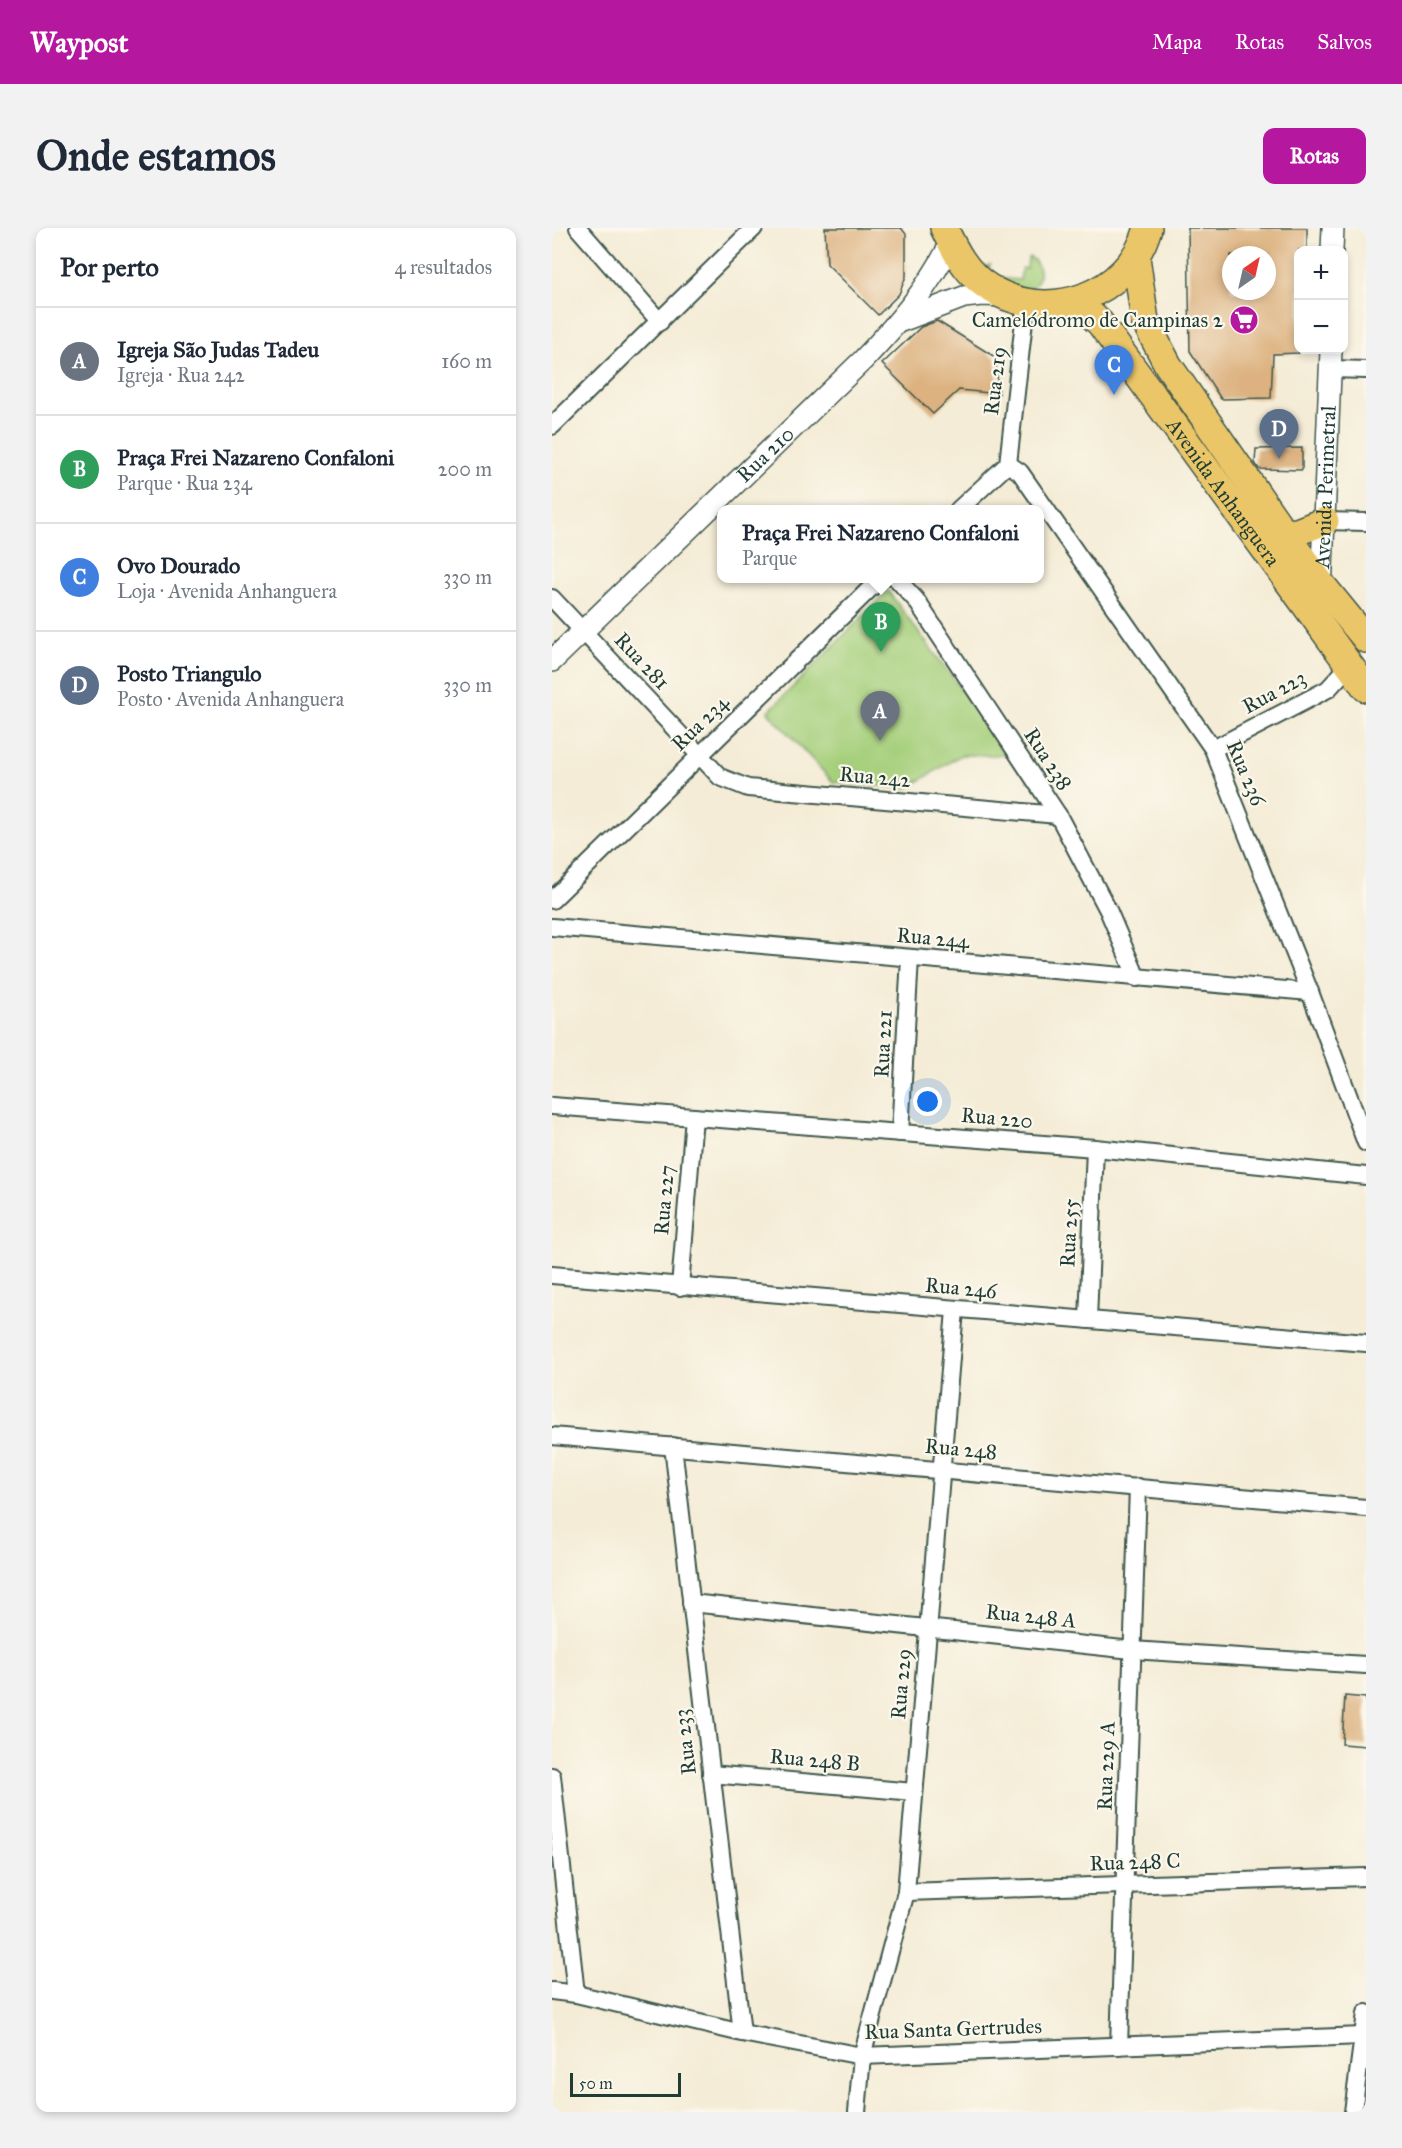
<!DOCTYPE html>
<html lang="pt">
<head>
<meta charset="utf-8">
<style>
  :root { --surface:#fff; --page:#f2f2f3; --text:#1f2937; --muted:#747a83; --line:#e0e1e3; --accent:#b5179e }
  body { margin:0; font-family:"IM FELL Great Primer",serif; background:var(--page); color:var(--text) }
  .controls { position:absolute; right:18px; top:18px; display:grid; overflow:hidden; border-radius:12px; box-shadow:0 3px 9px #0003 }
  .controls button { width:54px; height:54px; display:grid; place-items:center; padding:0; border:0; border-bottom:2px solid var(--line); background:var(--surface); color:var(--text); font:30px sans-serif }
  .compass { position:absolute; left:670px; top:18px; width:54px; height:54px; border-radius:50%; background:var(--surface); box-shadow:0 3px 9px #0003; rotate:34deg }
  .scale { position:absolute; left:18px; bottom:15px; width:111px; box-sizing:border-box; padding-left:6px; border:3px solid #1f3d34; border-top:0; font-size:16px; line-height:21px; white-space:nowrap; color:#1f3d34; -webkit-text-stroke:4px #fbf7ec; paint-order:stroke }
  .you { position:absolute; left:376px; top:874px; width:21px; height:21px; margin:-15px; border:4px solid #fff; border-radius:50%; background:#1a73e8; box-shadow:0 0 0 9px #1a73e833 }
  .badge { display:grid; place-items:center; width:39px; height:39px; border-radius:50%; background:var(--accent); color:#fff; font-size:20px; font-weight:700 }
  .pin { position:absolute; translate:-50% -50px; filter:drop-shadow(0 2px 3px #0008) }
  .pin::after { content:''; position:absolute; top:32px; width:21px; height:18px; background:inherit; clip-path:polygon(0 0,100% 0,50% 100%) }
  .popup { position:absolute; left:165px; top:277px; width:327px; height:78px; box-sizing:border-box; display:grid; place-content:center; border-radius:12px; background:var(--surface); filter:drop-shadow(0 2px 4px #0005); font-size:20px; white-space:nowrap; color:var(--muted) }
  .popup b { font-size:22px; color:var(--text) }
  .popup::after { content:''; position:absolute; left:50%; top:100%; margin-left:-12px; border:12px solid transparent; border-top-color:var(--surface) }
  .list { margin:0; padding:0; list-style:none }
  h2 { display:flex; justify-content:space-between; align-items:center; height:78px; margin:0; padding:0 24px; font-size:26px }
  h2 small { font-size:20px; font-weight:400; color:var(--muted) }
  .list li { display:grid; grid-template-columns:39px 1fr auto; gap:18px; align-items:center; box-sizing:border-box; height:108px; padding:0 24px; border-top:2px solid var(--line) }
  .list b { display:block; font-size:22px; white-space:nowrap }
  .list p { margin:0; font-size:20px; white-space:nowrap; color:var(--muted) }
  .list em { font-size:20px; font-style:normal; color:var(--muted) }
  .map { position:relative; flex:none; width:814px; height:1884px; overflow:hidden; border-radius:12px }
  header { display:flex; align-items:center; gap:36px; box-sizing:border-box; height:84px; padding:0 30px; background:var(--accent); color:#fff }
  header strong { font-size:28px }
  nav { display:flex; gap:33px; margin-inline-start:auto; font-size:21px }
  .intro { display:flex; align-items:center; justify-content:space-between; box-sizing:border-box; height:144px; padding:0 36px }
  h1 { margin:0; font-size:42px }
  .button { padding:15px 27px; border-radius:12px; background:var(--accent); color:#fff; font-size:21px; font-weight:700 }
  main { display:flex; gap:36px; padding:0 36px }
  aside { flex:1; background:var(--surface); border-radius:12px; box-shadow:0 3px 9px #0003 }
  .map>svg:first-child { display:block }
</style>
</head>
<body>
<header>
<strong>Waypost</strong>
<nav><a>Mapa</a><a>Rotas</a><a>Salvos</a></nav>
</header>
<div class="intro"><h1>Onde estamos</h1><a class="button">Rotas</a></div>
<main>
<aside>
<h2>Por perto<small>4 resultados</small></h2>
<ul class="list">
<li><span class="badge" style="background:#6b7280">A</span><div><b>Igreja São Judas Tadeu</b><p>Igreja · Rua 242</p></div><em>160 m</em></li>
<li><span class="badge" style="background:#2e9e5b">B</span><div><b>Praça Frei Nazareno Confaloni</b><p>Parque · Rua 234</p></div><em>200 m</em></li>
<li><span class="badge" style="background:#3f7fe0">C</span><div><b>Ovo Dourado</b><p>Loja · Avenida Anhanguera</p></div><em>330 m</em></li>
<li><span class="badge" style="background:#5c6f8a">D</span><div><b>Posto Triangulo</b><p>Posto · Avenida Anhanguera</p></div><em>330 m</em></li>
</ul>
</aside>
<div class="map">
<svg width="814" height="1884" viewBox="0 0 814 1884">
  <rect width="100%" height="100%" fill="#fbf7ec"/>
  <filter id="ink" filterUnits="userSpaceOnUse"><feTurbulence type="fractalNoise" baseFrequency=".0167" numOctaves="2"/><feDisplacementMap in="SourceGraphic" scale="12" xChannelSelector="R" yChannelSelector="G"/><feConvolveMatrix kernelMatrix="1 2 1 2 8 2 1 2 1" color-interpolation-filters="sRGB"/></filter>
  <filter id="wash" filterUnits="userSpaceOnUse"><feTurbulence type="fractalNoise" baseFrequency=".008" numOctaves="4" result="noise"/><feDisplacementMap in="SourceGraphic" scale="24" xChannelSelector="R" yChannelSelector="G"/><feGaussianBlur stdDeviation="1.35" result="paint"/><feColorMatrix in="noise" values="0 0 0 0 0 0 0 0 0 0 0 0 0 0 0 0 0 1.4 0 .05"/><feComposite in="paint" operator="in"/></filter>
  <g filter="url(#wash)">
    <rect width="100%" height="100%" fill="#f4ecd6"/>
    <!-- green -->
    <g fill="#a5cf7a" stroke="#628657" stroke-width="1.5">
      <path d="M478,29C491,37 491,58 474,61C465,63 454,58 446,54C440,51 434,49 431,43L432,39L438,37L436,40L444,47V50L468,52L470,40L475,41L476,30Z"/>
      <path d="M336,363L458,527H409L356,560L281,554L216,484Z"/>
    </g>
    <g id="blocks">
      <!-- building -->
      <g fill="#ddb280" fill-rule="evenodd">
        <path d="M273,0H349L354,6V48L347,66L326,87L275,36Z"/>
        <path d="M636,0H755V22H747V125L721,126L719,170L669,171L638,123ZM679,27H715V63H679Z"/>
        <path d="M385,93L443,129L447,166L407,162L381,186L330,136L369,99Z"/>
        <path d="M750,220V242L707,241L703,235L704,221Z"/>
        <path d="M793,1468L814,1470V1518L790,1516Z"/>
      </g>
    </g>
  </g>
  <g filter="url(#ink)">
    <use href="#blocks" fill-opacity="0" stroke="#3f574c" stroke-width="1.5"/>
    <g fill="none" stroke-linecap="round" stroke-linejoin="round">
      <!-- minor casing -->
      <g stroke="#3f574c" stroke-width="20">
        <g id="minor">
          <path d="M26,0L108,94"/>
          <path d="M779,141L814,142"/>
          <path d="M0,198L202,0"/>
          <path d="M456,236L468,244L661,521L758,764L814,915"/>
          <path d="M456,236L474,75"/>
          <path d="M406,282L456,236"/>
          <path d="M773,293L814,294"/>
          <path d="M344,350L364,372L506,587L556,682L585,750"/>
          <path d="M0,370L168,549L196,560L506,587"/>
          <path d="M661,521L776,461L797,438"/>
          <path d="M0,672L329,350"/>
          <path d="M0,699L758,764"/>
          <path d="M0,878L543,920L814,948"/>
          <path d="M348,905L358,730"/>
          <path d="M0,1047L814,1115"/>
          <path d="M128,1059L142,889"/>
          <path d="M536,1092L543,920"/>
          <path d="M0,1208L814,1280"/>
          <path d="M121,1218L190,1805"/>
          <path d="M139,1375L580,1422L814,1437"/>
          <path d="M159,1546L362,1564"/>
          <path d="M0,1548L24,1766"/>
          <path d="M354,1664L814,1649"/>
          <path d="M0,1763L24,1766L190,1805L310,1828L810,1808"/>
          <path d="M567,1818L586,1259"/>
          <path d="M305,1884L310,1828L354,1664L403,1082"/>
          <path d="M801,1884L814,1785"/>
        </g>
      </g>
      <!-- tertiary casing -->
      <g stroke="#3f574c" stroke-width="24">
        <g id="tertiary">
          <path d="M780,22L781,0"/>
          <path d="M349,93L412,69L430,67L453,68"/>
          <path id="s1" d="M769,364L779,122"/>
          <path id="s2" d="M0,433L311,132C345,96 378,59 399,14"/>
        </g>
      </g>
      <!-- primary casing -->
      <g stroke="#3f574c" stroke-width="30">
        <g id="primary">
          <path d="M392,0C403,23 414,45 436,59C495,97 577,68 596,0"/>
          <path d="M584,29L593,93L616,137L732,305L770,357L814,411"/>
          <path id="s3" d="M524,73L548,95L814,460"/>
          <path d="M732,305L745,304L773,293"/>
        </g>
      </g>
      <!-- minor -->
      <use href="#minor" stroke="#fff" stroke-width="16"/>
      <!-- tertiary -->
      <use href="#tertiary" stroke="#fff" stroke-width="21"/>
      <!-- primary -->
      <use href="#primary" stroke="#ebc669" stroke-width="27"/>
    </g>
  </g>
  <!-- icons -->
  <defs>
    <g id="supermarket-disc" transform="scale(1.5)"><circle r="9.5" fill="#b5179e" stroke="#fbf7ec"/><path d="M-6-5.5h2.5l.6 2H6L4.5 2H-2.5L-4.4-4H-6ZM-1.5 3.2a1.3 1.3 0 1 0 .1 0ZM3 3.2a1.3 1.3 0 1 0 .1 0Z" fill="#fff"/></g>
  </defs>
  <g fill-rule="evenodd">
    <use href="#supermarket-disc" x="692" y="92"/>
  </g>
  <g text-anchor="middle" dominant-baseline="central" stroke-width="4.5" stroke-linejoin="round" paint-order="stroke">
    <!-- poi labels -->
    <g font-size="21" fill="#1f3d34" stroke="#fbf7ec" text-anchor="end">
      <text x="671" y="92">Camelódromo de Campinas 2</text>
    </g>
    <!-- street labels -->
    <g font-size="21" fill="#1f3d34" stroke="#fbf7ec">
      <text transform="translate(443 153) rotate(-83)">Rua 219</text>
      <text stroke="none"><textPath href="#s2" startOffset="297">Rua 210</textPath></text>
      <text stroke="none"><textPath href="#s1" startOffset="105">Avenida Perimetral</textPath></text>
      <text stroke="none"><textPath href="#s3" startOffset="242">Avenida Anhanguera</textPath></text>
      <text transform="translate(90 433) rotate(47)">Rua 281</text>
      <text transform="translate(722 464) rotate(-28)">Rua 223</text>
      <text transform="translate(148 495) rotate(-44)">Rua 234</text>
      <text transform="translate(496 531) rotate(57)">Rua 238</text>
      <text transform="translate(694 545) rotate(67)">Rua 236</text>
      <text transform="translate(323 549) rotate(5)">Rua 242</text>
      <text transform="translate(381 710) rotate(5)">Rua 244</text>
      <text transform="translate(331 816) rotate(-87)">Rua 221</text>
      <text transform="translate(445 890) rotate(5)">Rua 220</text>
      <text transform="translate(112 972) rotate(-85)">Rua 227</text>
      <text transform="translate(517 1005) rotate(-87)">Rua 255</text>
      <text transform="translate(409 1060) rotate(5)">Rua 246</text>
      <text transform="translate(409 1221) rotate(5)">Rua 248</text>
      <text transform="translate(479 1388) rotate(6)">Rua 248 A</text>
      <text transform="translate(349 1456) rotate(-85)">Rua 229</text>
      <text transform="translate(133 1514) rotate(-97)">Rua 233</text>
      <text transform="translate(263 1532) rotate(5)">Rua 248 B</text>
      <text transform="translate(554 1538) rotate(-88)">Rua 229 A</text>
      <text transform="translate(583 1634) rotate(-2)">Rua 248 C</text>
      <text transform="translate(401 1801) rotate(-2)">Rua Santa Gertrudes</text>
    </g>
  </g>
</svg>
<div class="controls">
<button>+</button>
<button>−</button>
</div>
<svg class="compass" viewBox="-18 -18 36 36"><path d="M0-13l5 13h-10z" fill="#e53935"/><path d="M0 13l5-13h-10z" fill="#747a83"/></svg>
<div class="scale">50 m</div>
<div class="you"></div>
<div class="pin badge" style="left:328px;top:513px;background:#6b7280">A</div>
<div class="pin badge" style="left:329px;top:424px;background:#2e9e5b">B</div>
<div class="popup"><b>Praça Frei Nazareno Confaloni</b>Parque</div>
<div class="pin badge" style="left:562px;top:167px;background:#3f7fe0">C</div>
<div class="pin badge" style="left:727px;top:231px;background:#5c6f8a">D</div>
</div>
</main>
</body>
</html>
